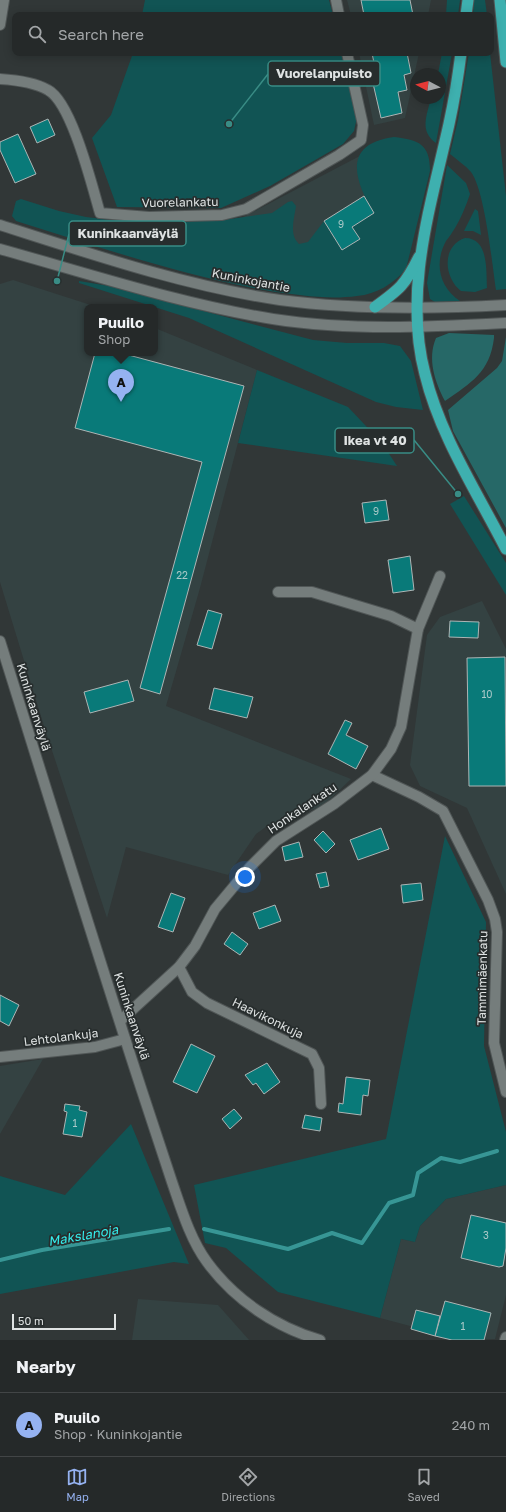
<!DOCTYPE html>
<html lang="en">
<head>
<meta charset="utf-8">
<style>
  :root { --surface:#252929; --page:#313535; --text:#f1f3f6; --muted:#a3a6a8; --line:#424546; --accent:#95b2f1 }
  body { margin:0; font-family:"Golos Text",sans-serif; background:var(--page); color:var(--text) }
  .compass { position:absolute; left:410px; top:68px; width:36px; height:36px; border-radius:50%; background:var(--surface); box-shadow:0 2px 10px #0003; rotate:277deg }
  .scale { position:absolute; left:12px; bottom:10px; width:104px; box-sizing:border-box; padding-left:4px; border:2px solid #dfe3e3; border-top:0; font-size:11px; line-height:14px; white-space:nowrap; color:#dfe3e3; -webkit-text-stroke:3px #272d2d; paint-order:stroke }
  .you { position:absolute; left:245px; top:877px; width:14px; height:14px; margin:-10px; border:3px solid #fff; border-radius:50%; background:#1a73e8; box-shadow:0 0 0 6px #1a73e833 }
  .badge { display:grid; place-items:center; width:26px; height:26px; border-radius:50%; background:var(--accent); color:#111; font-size:13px; font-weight:700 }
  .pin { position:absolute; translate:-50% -33px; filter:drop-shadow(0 1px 2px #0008) }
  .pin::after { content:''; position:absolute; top:21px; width:14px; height:12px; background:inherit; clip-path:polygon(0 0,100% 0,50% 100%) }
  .popup { position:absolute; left:84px; top:304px; width:74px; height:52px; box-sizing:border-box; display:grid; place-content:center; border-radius:8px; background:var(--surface); filter:drop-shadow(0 1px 3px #0005); font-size:13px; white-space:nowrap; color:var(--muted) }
  .popup b { font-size:15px; color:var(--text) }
  .popup::after { content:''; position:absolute; left:50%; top:100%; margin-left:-8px; border:8px solid transparent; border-top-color:var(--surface) }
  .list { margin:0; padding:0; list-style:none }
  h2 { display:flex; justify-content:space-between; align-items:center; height:52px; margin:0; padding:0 16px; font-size:17px }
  h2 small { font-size:13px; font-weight:400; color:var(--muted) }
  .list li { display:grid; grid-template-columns:26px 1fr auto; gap:12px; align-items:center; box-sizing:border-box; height:64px; padding:0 16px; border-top:1px solid var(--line) }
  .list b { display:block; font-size:15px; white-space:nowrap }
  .list p { margin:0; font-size:13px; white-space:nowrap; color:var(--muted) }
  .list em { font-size:13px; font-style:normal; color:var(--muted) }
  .icon { flex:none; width:22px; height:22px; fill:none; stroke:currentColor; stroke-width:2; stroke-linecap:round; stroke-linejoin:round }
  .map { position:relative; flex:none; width:506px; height:1340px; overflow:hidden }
  .search { position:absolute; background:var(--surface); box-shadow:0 2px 10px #0003; left:12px; right:12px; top:12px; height:44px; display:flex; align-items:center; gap:10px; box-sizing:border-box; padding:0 14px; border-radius:8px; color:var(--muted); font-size:15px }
  .sheet { height:116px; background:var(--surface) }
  nav { display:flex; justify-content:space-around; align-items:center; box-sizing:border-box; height:56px; border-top:1px solid var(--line); background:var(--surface); font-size:11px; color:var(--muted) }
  nav a { display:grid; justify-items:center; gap:2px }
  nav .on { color:var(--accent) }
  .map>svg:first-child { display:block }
</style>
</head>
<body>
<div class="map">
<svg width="506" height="1340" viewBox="0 0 506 1340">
  <rect width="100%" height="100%" fill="#313737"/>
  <!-- built -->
  <g fill="#344242">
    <path d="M347,0H431L428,15H351Z"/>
    <path d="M359,53H419L405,118L374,125Z"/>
    <path d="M375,148L379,242L318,266L230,224Z"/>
    <path d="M13,280L97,307H87V353H155V328L257,370L200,588L166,706L351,779L323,806L270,824L256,834L228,875L126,847L107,918L44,726L0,582V284Z"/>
    <path d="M482,601L506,649V894L467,808L420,786L410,765L427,635L440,617Z"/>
    <path d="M43,1059L0,1134V1066Z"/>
    <path d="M506,1185V1295L495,1339L463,1340L380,1318L401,1239L415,1242L420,1226L446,1199Z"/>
    <path d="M138,1299L218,1305L249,1340H132Z"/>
  </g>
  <!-- green -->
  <g fill="#115454">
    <path d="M145,0H329L333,15H142Z"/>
    <path d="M447,0H460L458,15H446Z"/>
    <path d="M474,0H485L487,15H473Z"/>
    <path d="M133,53H342L357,117L354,131L343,144L270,186L221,208L117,207L92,138L111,115Z"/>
    <path d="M442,53H452L436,143C419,131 427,115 431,98H440V74H438Z"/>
    <path d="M469,53H490L506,196V289L496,290C492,264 485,191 471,172C465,165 457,160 450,154L458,120Z"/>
    <path d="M394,137C419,140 430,144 430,171L406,269C393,284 377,294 357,296C328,300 298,295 270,291C183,276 99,247 16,221L12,216L16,201L21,199L59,211L86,217L111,220L217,221L272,213L288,202L292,201L296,206C294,219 289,235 299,244L308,242L324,221L342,250L360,239L352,227L374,213C354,180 342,144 394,137Z"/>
    <path d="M447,165L466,183L470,194C466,206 461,218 455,228C452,233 449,237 446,241C434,263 439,287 460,301L435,302L430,299L427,283Z"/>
    <path d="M475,209L478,211L481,235L473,231H464Z"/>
    <path d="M465,238C489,238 486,271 487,288L475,292L461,291C444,278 441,246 465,238Z"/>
    <path d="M79,281L109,286L313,340L347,343H384L400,346L411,361L423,410L396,407L376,402L189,318L79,283Z"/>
    <path d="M257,370L348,407L382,443L397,466L238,443Z"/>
    <path d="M464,496L506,563V595L450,504Z"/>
    <path d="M445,836L486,922L484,1046L506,1132V1185L446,1199L420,1226L415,1242L401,1239L380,1318L278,1292L226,1248L205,1243L194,1185L386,1139Z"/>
    <path d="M131,1124L189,1264L174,1262L0,1294V1176L65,1195Z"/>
  </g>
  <!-- forest -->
  <g fill="#266867">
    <path d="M449,333L494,335V338C490,372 471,383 445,401C435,382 427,359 436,338Z"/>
    <path d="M506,337V528L453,431L448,410L497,368L502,361Z"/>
  </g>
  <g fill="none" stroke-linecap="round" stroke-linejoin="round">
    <!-- stream -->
    <g stroke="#379695" stroke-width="4">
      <path d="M204,1229L288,1249L332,1233L362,1243L389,1203L413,1195L418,1173L441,1158L460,1162L497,1151"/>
      <path d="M0,1260L42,1250L169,1229"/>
    </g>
  </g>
  <!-- building -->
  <g fill="#097a79" stroke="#adb5b5">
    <path d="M361,0H410L413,15H364Z"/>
    <path d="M372,53H407L411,73L404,75L407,90L398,92L402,113L381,118L372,79L377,78Z"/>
    <path d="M48,119L55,135L37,143L30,127Z"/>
    <path d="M18,134L36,174L15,183L0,150V142Z"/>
    <path d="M364,196L374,213L352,227L360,239L342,250L324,221Z"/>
    <path d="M95,353H121L244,386L160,694L140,688L202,462L75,428Z"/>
    <path d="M386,500L389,520L365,523L362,503Z"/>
    <path d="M410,556L414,590L393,593L388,560Z"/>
    <path d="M208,610L222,614L212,649L197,645Z"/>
    <path d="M450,621L479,622L478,638L449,637Z"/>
    <path d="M505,657L506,786H469L467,658Z"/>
    <path d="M128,680L134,701L90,713L84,692Z"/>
    <path d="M214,688L253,697L247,718L209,709Z"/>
    <path d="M345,720L352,723L346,735L368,746L356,769L328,754Z"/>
    <path d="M381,828L389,849L358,860L350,840Z"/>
    <path d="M323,831L335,844L326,853L314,840Z"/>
    <path d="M299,842L303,857L285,861L282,847Z"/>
    <path d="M326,872L329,886L320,888L316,874Z"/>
    <path d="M421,883L423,900L403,903L401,885Z"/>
    <path d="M171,893L185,898L173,932L158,927Z"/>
    <path d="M275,905L281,921L259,929L253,913Z"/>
    <path d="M232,932L248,944L240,955L224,944Z"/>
    <path d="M0,995L19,1005L9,1026L0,1021Z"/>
    <path d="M191,1044L215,1056L197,1093L173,1082Z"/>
    <path d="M267,1063L280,1082L264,1094L256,1083L253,1085L245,1075Z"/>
    <path d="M346,1077L370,1080L368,1096L363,1095L361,1115L338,1112L339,1103L343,1104Z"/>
    <path d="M65,1104L80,1106L79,1110L87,1112L82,1137L63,1134L67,1112L64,1111Z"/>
    <path d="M234,1109L242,1118L230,1129L222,1119Z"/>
    <path d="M305,1115L322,1118L320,1131L302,1128Z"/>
    <path d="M471,1215L506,1223V1248L503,1266L499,1267L461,1258Z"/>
    <path d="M445,1301L491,1313L484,1340H452L435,1336Z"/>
    <path d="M416,1310L440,1316L435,1336L411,1329Z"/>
  </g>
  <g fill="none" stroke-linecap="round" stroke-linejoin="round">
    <!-- minor casing -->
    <g stroke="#505656" stroke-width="12">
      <g id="minor">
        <path d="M336,0L339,15"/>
        <path d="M0,79C16,80 34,82 48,90C72,103 92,186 100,213L149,217L222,215L246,209L339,155L361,140L363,125L347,53"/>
        <path d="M278,592H312L391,616L418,629"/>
        <path d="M372,775L419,797L443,811L488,900L495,919L497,932L494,1043L506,1092"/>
        <path d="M179,967L192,992L207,1003L312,1054L319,1068L321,1104"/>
        <path d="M120,1021L179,967L195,946L215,909L250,867L276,841L334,804L372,775L391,749L401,727L418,629L440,576"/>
        <path d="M0,1057L95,1047L125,1039"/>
        <path d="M505,1340L506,1337"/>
      </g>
    </g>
    <!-- tertiary casing -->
    <g stroke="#505656" stroke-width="12">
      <g id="tertiary">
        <path d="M0,25L4,0"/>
        <path d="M0,641C47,791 93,941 142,1091C152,1121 162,1151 172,1182C181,1208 190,1239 207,1262C234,1299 275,1327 320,1340"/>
      </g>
    </g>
    <!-- secondary casing -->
    <g stroke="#505656" stroke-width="12">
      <g id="secondary">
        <path d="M0,225C91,254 185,286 280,300C355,310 431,309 506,305"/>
        <path d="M0,249C90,274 181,304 273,319C351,331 428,327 506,323"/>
      </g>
    </g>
    <!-- trunk casing -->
    <g stroke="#505656" stroke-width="13">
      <g id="trunk">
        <path d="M500,0L506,62"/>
        <path d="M466,15L468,0"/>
        <path d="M461,53C458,77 454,101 449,124C431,205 403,291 425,374C440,436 477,492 506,549"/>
        <path d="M375,307C400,289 405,285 419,257"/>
      </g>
    </g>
    <!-- minor -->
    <use href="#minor" stroke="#757d7c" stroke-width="10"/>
    <!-- tertiary -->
    <use href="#tertiary" stroke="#757d7c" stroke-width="10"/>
    <!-- secondary -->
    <use href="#secondary" stroke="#757d7c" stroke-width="10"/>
    <!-- trunk -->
    <use href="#trunk" stroke="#3eb0af" stroke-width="11"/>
  </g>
  <g text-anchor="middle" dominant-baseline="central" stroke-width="3.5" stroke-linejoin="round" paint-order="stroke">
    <!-- number labels -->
    <g font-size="10" fill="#aac9c8">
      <text x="341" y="224">9</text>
      <text x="376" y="511">9</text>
      <text x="182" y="575">22</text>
      <text x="487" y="694">10</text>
      <text x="75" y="1123">1</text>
      <text x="486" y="1235">3</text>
      <text x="463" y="1326">1</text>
    </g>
    <!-- street labels -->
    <g font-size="12" fill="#dfe3e3" stroke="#272d2d">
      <text transform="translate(180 202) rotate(-1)">Vuorelankatu</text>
      <text transform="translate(251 280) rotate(11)">Kuninkojantie</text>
      <text transform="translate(34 707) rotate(73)">Kuninkaanväylä</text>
      <text transform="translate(302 808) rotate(-34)">Honkalankatu</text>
      <text transform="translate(482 978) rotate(-89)">Tammimäenkatu</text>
      <text transform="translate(132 1016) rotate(72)">Kuninkaanväylä</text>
      <text transform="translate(268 1018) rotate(26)">Haavikonkuja</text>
      <text transform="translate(61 1037) rotate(-7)">Lehtolankuja</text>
    </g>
    <!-- water labels -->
    <g font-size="13" font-style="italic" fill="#34efee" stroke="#272d2d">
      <text transform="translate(83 1235) rotate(-10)">Makslanoja</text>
    </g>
  </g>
  <!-- callouts -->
  <path fill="none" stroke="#398c85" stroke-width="1.5" d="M229 124L268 74M57 281L69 234M458 494L414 440"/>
  <g fill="#398c85" stroke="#272d2d" stroke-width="1.5">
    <circle cx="229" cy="124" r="4"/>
    <circle cx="57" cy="281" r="4"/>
    <circle cx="458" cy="494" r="4"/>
  </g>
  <g fill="#272d2d" stroke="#398c85" stroke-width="1.5">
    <rect x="268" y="61" width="112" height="25" rx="4"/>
    <rect x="69" y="221" width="117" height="25" rx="4"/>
    <rect x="335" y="428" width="79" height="25" rx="4"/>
  </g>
  <g font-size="13" text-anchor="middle" font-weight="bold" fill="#dfe3e3">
    <text x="324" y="78">Vuorelanpuisto</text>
    <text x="128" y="238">Kuninkaanväylä</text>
    <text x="375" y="445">Ikea vt 40</text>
  </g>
</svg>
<svg class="compass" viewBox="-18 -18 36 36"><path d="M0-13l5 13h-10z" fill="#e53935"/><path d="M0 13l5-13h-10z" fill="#a3a6a8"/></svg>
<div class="scale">50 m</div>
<div class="you"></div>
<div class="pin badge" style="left:121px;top:402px">A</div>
<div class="popup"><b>Puuilo</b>Shop</div>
<div class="search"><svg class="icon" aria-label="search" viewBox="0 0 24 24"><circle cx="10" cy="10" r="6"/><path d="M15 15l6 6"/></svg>Search here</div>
</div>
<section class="sheet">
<h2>Nearby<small></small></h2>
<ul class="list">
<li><span class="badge">A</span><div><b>Puuilo</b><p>Shop · Kuninkojantie</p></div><em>240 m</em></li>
</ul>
</section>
<nav>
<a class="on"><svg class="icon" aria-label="map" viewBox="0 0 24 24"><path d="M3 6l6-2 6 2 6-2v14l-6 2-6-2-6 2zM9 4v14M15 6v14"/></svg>Map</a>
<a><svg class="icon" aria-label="directions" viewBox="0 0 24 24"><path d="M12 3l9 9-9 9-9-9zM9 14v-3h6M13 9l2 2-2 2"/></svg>Directions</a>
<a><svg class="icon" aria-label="saved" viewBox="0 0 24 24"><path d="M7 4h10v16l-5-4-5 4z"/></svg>Saved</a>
</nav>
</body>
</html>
